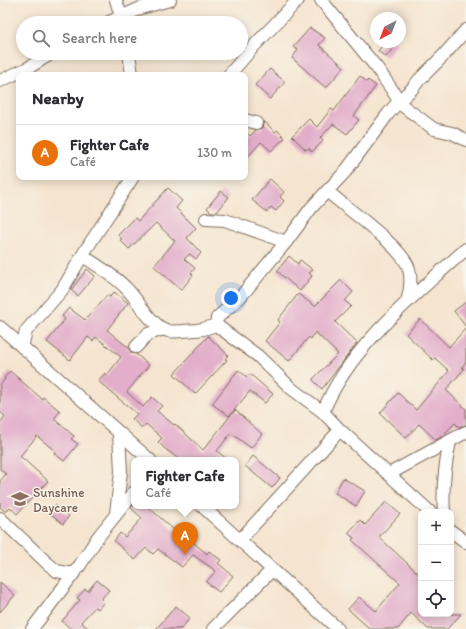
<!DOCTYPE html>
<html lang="en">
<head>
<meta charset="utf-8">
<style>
  :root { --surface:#fff; --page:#f2f2f3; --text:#2b2b33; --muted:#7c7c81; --line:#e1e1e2; --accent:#1f6fb2 }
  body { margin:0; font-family:Itim,sans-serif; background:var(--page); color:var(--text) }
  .controls { position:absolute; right:12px; bottom:12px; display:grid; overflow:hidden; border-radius:8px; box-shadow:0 2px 10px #0003 }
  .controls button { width:36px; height:36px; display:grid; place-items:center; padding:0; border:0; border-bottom:1px solid var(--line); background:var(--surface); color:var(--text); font:20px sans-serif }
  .compass { position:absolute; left:370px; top:12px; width:36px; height:36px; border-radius:50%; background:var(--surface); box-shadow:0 2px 10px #0003; rotate:222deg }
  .you { position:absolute; left:231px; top:298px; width:14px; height:14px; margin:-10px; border:3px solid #fff; border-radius:50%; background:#1a73e8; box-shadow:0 0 0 6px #1a73e833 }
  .badge { display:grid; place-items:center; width:26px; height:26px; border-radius:50%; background:var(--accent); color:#fff; font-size:13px; font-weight:700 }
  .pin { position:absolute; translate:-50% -33px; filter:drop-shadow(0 1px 2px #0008) }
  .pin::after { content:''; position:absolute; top:21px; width:14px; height:12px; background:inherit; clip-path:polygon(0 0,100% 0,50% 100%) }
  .popup { position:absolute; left:131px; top:457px; width:108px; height:52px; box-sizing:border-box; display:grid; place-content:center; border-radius:8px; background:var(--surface); filter:drop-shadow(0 1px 3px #0005); font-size:13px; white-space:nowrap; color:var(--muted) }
  .popup b { font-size:15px; color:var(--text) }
  .popup::after { content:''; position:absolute; left:50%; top:100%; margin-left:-8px; border:8px solid transparent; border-top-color:var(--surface) }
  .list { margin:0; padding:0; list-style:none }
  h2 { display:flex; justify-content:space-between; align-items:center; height:52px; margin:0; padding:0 16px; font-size:17px }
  h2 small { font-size:13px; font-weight:400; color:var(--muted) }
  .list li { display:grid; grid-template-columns:26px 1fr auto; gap:12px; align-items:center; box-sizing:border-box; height:56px; padding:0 16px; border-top:1px solid var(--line) }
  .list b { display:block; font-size:15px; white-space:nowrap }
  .list p { margin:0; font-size:13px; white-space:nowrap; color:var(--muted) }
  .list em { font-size:13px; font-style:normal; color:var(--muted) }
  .icon { flex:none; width:22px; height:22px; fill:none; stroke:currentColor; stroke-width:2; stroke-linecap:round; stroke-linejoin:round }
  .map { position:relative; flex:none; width:466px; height:629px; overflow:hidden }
  .search { position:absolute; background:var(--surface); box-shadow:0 2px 10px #0003; left:16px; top:16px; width:232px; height:44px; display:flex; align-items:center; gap:10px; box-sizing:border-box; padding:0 14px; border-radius:22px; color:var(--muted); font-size:15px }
  .panel { position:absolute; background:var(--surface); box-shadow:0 2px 10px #0003; left:16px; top:72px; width:232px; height:108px; border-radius:8px }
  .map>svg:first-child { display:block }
</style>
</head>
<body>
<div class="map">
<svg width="466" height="629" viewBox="0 0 466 629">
  <rect width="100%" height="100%" fill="#f7f3e8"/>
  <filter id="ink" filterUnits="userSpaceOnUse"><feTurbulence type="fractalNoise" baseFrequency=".025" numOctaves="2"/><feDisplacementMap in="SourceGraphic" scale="8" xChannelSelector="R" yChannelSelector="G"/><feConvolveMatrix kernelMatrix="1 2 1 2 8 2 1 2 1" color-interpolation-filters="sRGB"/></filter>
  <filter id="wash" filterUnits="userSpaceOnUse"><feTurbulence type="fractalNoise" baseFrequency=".012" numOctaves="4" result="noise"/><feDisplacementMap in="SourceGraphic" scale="16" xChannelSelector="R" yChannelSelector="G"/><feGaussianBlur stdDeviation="0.9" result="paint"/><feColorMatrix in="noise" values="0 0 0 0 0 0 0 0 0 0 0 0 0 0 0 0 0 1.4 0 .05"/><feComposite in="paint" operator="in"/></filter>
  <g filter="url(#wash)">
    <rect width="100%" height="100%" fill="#f5e5d0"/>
    <g id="blocks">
      <!-- building -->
      <g fill="#e2aeca">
        <path d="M310,28L325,38L319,45L344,67L326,88L292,58L298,50L293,47Z"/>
        <path d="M385,42H398L386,57L378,51Z"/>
        <path d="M270,69L285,82L270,99L255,85Z"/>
        <path d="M360,76L367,82L368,80L376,86L354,116L359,120L347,134L333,124L320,138L323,141L312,152L309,148L306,150L292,136L309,119L317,127L331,109L334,111Z"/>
        <path d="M264,121L275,132L277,130L285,138L271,151L261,142L245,160V131L250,136L256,130L262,128Z"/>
        <path d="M270,179L284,192L280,197L284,201L276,211L271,207L267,212L252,200Z"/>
        <path d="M168,188L182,201L176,208L196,228L187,238L201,253L196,259L190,254L184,259L195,268L191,273L193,275L181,290L154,266L175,241L156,223L129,249L120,240L122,239L118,235L135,218L138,221Z"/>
        <path d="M221,191L229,197L217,212H211L207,208Z"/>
        <path d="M289,256L298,264L300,260L313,270L309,273L312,276L300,291L277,271Z"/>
        <path d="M87,269L95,276L78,296L71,290Z"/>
        <path d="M341,280L353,292L345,301L351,306L335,322L357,343L322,389L313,380V379L338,354L315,332L311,339L309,337L289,361L265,341L280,322L278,320L298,294L315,306Z"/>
        <path d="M114,292L128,303L107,330L129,348L131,353L136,354L149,365L127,392L143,407L152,397L162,406L157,411L174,425L175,424L203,450L235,410L262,434L251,448L231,433L217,451L228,460H180L164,448L158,442L162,438L146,424L142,428L132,419L137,414L98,381L105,373L107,375L121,357L96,337L93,341L88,337L70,360L47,342L65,319L62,316L69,308L85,320L107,295L110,297Z"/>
        <path d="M466,302V327L454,311Z"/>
        <path d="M420,319L449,347L466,328V362L462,367L464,369L446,390L466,409V425L459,427L455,423L441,437L436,440L419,424L406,438L380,413L398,393L416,410L449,371L435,358L433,360L406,334Z"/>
        <path d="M208,336L228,355L225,359L227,360L195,394L174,374Z"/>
        <path d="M238,370L247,377L250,374L273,394L265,403L250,391L229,416L212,404Z"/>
        <path d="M10,371L42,399L43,397L60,411L54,419L74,436L71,439L78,444L64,461L54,453L55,451L37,436L20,456L48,481L17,514L10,507L6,512L0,507V481L6,474L0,469V423L5,416L0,412V385L5,379L4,378Z"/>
        <path d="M253,456L280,478L272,488L245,466Z"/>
        <path d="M343,478L365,491L356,506L335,493Z"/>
        <path d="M386,502L400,514L379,537L421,576V614H461L447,629H428L411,613L398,629H370L348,609L359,597L376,611L400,583L352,540L354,538L348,533L360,520L365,525Z"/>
        <path d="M55,505L69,516L63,524L49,512Z"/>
        <path d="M132,506H147L182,537L183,534L207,554L209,551L221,560L218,563L233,576L219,592L206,582L216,571L193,555L182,567L158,549L153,554L146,548L135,560L114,541L120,533L125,537L142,518L131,508Z"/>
        <path d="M97,580L109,590L101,599L104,602L98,609L95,607L81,622L89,629H71L62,621L80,600L77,598L85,589L88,591Z"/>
        <path d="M0,582L15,595L0,612Z"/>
        <path d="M176,606L190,618L181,629H156Z"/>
      </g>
    </g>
  </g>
  <g filter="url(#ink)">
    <use href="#blocks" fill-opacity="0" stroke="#7c6b5c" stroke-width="1"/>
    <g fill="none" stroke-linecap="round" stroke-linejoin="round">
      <!-- street casing -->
      <g stroke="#7c6b5c" stroke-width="14">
        <g id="street">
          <path d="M116,0L123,23"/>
          <path d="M321,0L377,68L403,106L434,129L452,133L466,140"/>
          <path d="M107,23L141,8L170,0"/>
          <path d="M129,53L132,75"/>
          <path d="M229,75L254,46L298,0"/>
          <path d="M0,81L28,68L52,53"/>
          <path d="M245,120L256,123"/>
          <path d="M327,191C346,208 403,247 409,269C412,280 410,291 407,302"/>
          <path d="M206,219L225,220L286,242"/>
          <path d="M83,256C98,266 114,275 127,289C138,300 152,327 168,331C173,332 178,331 183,331C198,330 202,330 216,325L258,356L292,389L323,412L340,430L430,512"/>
          <path d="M216,325L217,318L242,295L286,242L312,207L345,172L388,114L399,101L412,89L419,80L443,56L466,30"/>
          <path d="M0,327L150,460"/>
          <path d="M22,347L26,331L62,290L85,251L133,177"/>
          <path d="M136,347L148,334L164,329"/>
          <path d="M323,412C349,347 415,295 466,249"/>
          <path d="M389,474L466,432"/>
          <path d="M202,506L338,629"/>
          <path d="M444,512C442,488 445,465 450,441"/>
          <path d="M116,513L121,472L119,433"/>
          <path d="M0,518L47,563L57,571L73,574"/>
          <path d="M451,531L466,542"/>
          <path d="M240,540L340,430"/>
          <path d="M32,629L80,565L98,537L134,492"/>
          <path d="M213,629L272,570"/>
        </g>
      </g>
      <!-- street -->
      <use href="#street" stroke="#fff" stroke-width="12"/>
    </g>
  </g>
  <!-- icons -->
  <defs>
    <g id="school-bare" transform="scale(1.38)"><path d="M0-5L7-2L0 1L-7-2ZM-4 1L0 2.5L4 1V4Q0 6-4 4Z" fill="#8d6e63" stroke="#f7f3e8" stroke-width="2.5" paint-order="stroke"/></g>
  </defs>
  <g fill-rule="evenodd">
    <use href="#school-bare" x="20" y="499"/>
  </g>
  <g text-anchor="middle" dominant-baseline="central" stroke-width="3" stroke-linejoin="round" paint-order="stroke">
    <!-- education labels -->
    <g font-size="13" fill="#785e54" stroke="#f7f3e8" text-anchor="start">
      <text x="33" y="492">Sunshine<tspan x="33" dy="15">Daycare</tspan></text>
    </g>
  </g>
</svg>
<div class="controls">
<button>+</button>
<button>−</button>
<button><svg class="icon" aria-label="locate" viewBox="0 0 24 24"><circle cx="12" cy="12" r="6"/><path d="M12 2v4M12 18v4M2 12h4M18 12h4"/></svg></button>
</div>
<svg class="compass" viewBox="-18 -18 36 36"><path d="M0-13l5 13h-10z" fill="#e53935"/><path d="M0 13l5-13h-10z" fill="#7c7c81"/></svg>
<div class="you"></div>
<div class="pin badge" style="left:185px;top:555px;background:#e8710a">A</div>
<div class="popup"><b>Fighter Cafe</b>Café</div>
<div class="search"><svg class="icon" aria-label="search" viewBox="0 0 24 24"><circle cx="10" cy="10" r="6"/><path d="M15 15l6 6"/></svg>Search here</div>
<section class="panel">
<h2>Nearby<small></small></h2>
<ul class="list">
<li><span class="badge" style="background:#e8710a">A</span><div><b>Fighter Cafe</b><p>Café</p></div><em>130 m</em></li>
</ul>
</section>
</div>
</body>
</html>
